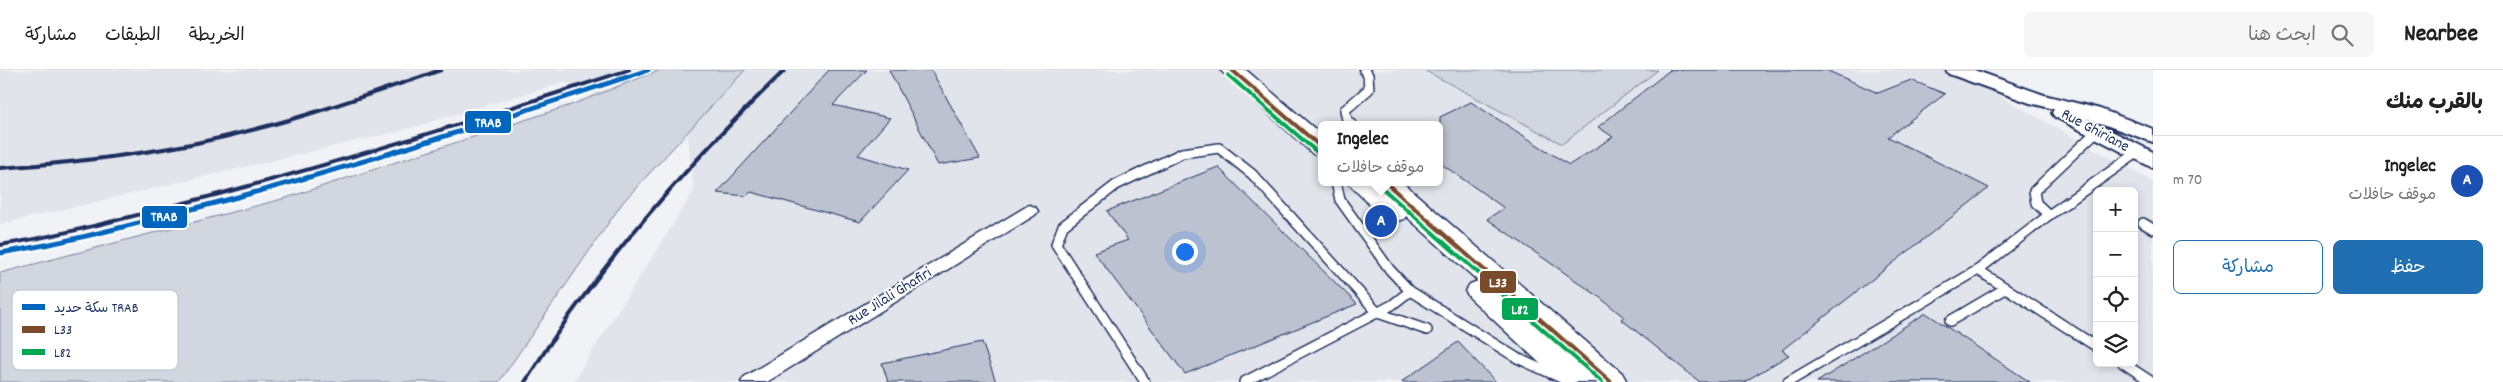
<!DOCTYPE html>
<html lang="ar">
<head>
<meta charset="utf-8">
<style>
  :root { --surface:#fff; --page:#f6f6f6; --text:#222; --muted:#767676; --line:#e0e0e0; --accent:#1f6fb2 }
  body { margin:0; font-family:Dekko,"Playpen Sans Arabic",sans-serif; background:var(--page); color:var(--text); direction:rtl }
  .controls { position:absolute; right:15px; bottom:15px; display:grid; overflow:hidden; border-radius:8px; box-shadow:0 2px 8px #0003 }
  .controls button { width:45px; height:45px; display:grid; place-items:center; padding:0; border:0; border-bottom:1px solid var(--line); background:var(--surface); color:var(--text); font:25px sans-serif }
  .you { position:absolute; left:1184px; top:181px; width:18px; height:18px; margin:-12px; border:4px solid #fff; border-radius:50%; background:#1a73e8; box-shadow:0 0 0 8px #1a73e833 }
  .badge { display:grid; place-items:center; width:32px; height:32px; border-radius:50%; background:var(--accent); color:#fff; font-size:16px; font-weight:700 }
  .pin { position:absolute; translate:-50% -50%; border:2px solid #fff; box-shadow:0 1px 5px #0006 }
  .popup { position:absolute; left:1318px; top:51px; width:125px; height:65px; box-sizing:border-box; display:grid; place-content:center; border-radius:8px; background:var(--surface); filter:drop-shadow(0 1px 4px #0005); font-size:16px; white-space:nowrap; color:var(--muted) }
  .popup b { font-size:19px; color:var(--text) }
  .popup::after { content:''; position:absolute; left:50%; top:100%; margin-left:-10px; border:10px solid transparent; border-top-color:var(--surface) }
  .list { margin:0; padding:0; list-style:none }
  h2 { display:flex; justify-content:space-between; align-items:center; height:65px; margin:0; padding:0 20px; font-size:21px }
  h2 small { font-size:16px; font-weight:400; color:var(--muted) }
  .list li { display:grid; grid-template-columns:32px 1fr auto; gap:15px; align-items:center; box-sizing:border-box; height:90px; padding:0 20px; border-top:1px solid var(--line) }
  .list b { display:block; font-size:19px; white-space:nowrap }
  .list p { margin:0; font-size:16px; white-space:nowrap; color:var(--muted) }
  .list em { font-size:16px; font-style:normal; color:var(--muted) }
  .actions { display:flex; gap:10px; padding:15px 20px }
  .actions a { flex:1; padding:11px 0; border:1px solid var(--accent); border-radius:8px; text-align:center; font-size:18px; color:var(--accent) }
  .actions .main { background:var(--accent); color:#fff }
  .icon { flex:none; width:28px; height:28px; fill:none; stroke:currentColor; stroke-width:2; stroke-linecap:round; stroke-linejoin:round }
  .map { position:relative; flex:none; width:2153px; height:312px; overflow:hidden; direction:ltr }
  header { display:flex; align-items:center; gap:30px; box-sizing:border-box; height:70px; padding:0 25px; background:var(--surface); border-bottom:1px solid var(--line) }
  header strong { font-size:24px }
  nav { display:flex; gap:28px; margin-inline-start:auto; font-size:18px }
  .search { width:350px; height:45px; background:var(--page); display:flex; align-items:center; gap:12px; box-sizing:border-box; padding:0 18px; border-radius:8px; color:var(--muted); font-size:19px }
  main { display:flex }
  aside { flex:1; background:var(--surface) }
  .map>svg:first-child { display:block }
</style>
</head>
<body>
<header>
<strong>Nearbee</strong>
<div class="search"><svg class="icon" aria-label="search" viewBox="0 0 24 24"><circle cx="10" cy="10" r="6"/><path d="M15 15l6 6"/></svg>ابحث هنا</div>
<nav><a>الخريطة</a><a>الطبقات</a><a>مشاركة</a></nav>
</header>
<main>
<aside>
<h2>بالقرب منك<small></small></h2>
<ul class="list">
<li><span class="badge" style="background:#1a4fb4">A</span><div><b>Ingelec</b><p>موقف حافلات</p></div><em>70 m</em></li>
</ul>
<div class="actions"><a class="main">حفظ</a><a>مشاركة</a></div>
</aside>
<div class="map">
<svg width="2153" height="312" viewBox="0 0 2153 312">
  <rect width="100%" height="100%" fill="#f1f2f5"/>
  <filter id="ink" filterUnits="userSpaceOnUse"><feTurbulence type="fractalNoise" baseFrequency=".02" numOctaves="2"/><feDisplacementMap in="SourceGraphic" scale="10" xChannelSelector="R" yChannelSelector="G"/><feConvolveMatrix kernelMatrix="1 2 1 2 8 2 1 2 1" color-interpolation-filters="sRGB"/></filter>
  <g filter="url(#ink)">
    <!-- built -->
    <path fill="#e1e4ea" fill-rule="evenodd" d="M0,0H1954L2153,112V312H573L694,121L687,62L565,12L400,61L0,154ZM1322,55H1440V112H1322ZM2097,121H2134V293H2097Z"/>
    <!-- green -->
    <g fill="#d2d6df" stroke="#76829e">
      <path d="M660,0H745L623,132L499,312H0V203L286,128L571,35Z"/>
      <path d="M1424,0H1658L1562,74Z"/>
    </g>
    <!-- building -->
    <g fill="#bcc2d0" stroke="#1b2f5e">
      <path d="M829,0H867L833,35L890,48L858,85L908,100L860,152L751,122L746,126L717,123Z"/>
      <path d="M889,0H931L980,88L938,95Z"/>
      <path d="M1670,0H1826L1878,23L1911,10L1945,24L1888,67L1989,118L1782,280L1789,285L1744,312H1700L1621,249L1624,247L1598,226L1487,149L1504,138L1440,93V47L1471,32L1569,95L1613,67L1598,57Z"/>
      <path d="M1218,97L1357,234L1185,304L1094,182L1128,170L1107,141Z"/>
      <path d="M1926,243L2030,312H1817Z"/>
      <path d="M982,272L996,312H888L882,293Z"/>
      <path d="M1458,272L1496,312H1401Z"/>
    </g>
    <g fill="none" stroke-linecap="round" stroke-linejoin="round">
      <!-- service casing -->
      <g stroke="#1b2f5e" stroke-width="12">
        <g id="service">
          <path d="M1352,55L1347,50L1345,40L1369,19L1368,5L1364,0"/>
          <path d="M1336,112L1340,130L1390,200L1410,221L1517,288L1570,312"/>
          <path d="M2049,145L2036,133L2034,121L2096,62"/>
          <path d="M2143,153L2153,159"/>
          <path d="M1978,200L2097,277"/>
          <path d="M1950,251L2006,218"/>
          <path d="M2123,293L2152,312"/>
          <path d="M1145,312L1056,174L1063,156L1116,115L1182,83L1219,78L1252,104L1378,243L1427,260"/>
          <path d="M1244,312L1392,235L1410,221"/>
          <path d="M1788,312L1978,200L2049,145L2137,83"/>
        </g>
      </g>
      <!-- minor casing -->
      <g stroke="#1b2f5e" stroke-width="3">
        <path id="minor" d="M1029,135L1035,137L1038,141L1035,145L767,312H741L744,307Z"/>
      </g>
      <!-- tertiary casing -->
      <g stroke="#1b2f5e" stroke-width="4">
        <path id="tertiary" d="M1946,0H1974L2044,25L2100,39L2153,59V72L2086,48L2153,82V98L2055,47L2052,43L2054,39L2030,33L1949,4Z"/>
      </g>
      <!-- primary casing -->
      <g stroke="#1b2f5e" stroke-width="3">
        <g id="primary">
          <path d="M1220,0H1246L1322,65V86L1313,84Z"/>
          <path d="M1347,112H1402L1622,303L1627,312H1560L1470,228L1465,221L1470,214L1478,211L1406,146L1404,149L1394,152L1384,149Z"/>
        </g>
      </g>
      <!-- service -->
      <use href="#service" stroke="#fff" stroke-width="9"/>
      <!-- minor -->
      <use href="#minor" fill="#fff" fill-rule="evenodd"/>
      <!-- tertiary -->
      <use href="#tertiary" fill="#fff" fill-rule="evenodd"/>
      <!-- primary -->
      <use href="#primary" fill="#fff" fill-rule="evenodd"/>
      <!-- rail -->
      <g stroke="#1b2f5e" stroke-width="4">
        <path d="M0,98C85,92 170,82 252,60C316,44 378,21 441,0"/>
        <path d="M0,175C64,165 125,148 188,132C337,94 483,47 629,0"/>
        <path d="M525,312C599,194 686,96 785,0"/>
      </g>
      <!-- bus-1 casing -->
      <g stroke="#fff" stroke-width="8">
        <g id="bus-1">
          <path d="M1232,0L1322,78"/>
          <path d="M1385,112L1611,312"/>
        </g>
      </g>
      <!-- bus-2 casing -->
      <g stroke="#fff" stroke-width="8">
        <g id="bus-2">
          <path d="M1228,5L1318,83"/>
          <path d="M1381,117L1602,312"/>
        </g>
      </g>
      <!-- bus-1 -->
      <use href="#bus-1" stroke="#7a4b2a" stroke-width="4"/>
      <!-- bus-2 -->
      <use href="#bus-2" stroke="#00a651" stroke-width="4"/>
      <!-- rail-1 casing -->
      <g stroke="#fff" stroke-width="9">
        <path id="rail-1" d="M0,183C66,173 131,155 196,138C348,99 498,50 648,0"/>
      </g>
      <!-- rail-1 -->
      <use href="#rail-1" stroke="#0065bd" stroke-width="5"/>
    </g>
  </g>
  <g text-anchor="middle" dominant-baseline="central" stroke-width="4" stroke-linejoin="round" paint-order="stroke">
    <!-- street labels -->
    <g font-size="16" fill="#1b2f5e" stroke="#fff">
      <text transform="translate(2095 61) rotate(28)">Rue Ghiriane</text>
      <text transform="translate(890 227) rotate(-32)">Rue Jilali Ghafiri</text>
    </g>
  </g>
  <!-- legend -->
  <rect x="12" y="220" width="166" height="80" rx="8" fill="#fff" stroke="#bbc1cf" stroke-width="1"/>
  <rect x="22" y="234" width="23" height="6" fill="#0065bd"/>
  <rect x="22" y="256" width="23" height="7" fill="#7a4b2a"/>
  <rect x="22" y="279" width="23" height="6" fill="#00a651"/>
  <g font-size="14" fill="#1b2f5e">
    <text x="54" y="242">سكة حديد TRAB</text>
    <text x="54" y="264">L33</text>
    <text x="54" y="287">L82</text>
  </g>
  <g stroke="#fff" stroke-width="2">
    <rect x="464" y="40" width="48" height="24" rx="5" fill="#0065bd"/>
    <rect x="141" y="135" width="47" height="24" rx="5" fill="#0065bd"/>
    <rect x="1479" y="200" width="38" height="24" rx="5" fill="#7a4b2a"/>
    <rect x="1501" y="227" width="38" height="24" rx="5" fill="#00a651"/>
  </g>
  <g font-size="14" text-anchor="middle" font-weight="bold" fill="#fff">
    <text x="488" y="57">TRAB</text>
    <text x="164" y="151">TRAB</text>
    <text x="1498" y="217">L33</text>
    <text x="1520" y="244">L82</text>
  </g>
</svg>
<div class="controls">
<button>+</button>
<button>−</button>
<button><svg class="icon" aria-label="locate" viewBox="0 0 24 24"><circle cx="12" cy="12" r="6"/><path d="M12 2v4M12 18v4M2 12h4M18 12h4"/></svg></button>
<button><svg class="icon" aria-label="layers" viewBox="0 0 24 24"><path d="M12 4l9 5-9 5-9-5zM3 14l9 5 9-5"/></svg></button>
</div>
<div class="you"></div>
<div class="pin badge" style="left:1381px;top:151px;background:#1a4fb4">A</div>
<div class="popup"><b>Ingelec</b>موقف حافلات</div>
</div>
</main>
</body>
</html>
